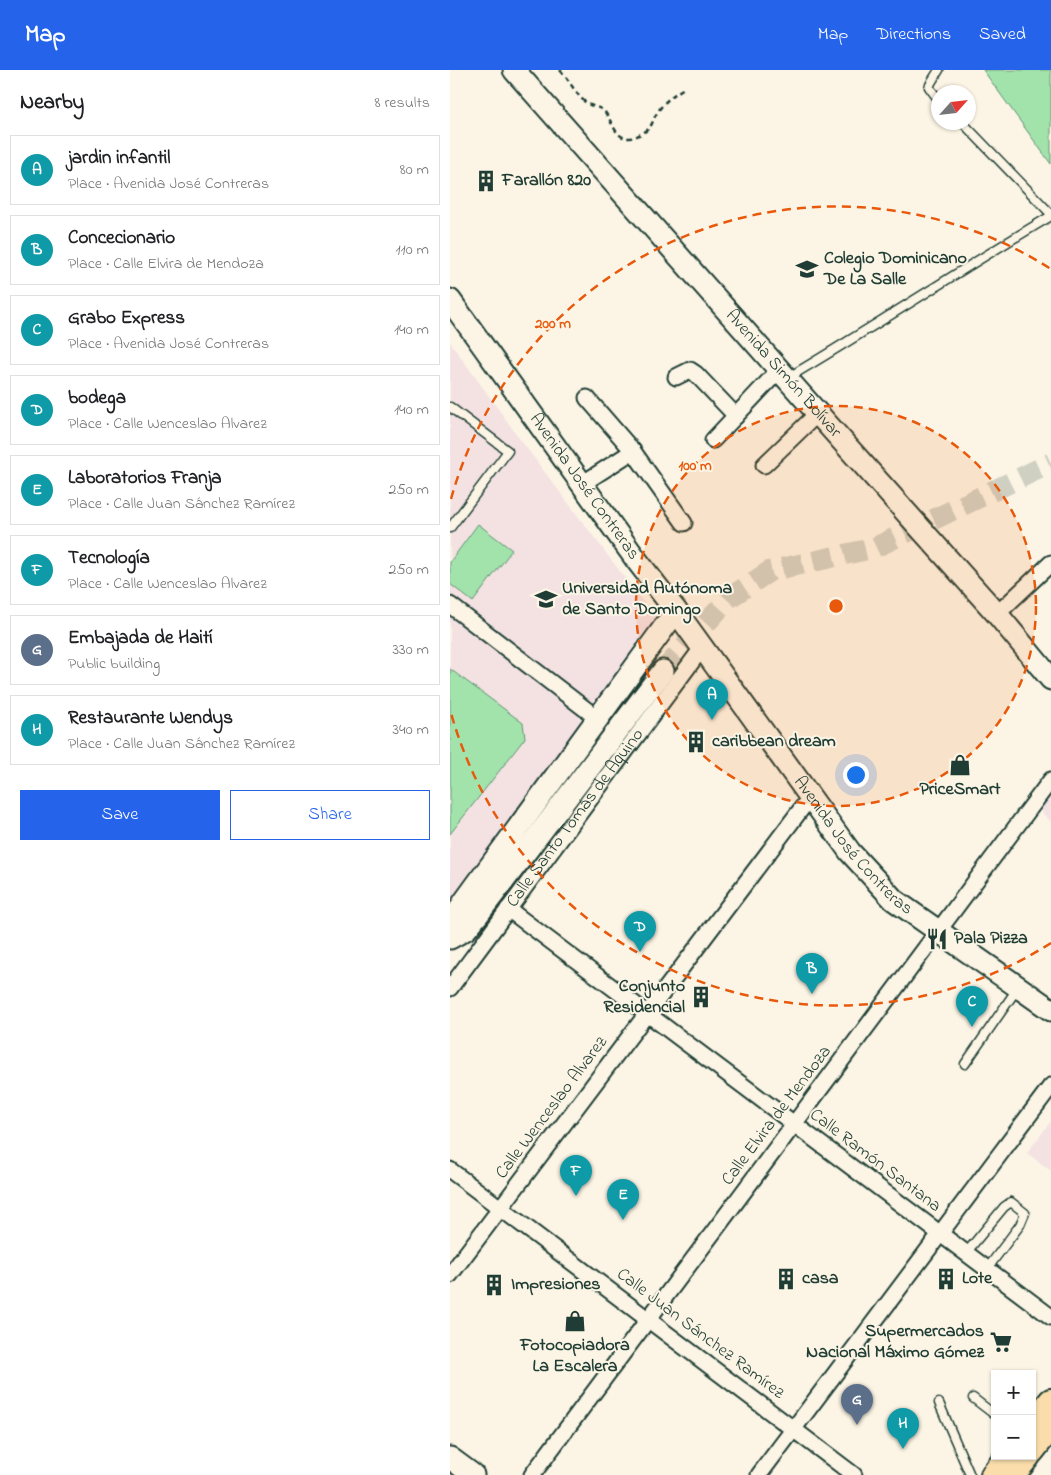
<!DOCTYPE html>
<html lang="en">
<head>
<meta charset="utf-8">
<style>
  :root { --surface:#fff; --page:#f2f2f2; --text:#202124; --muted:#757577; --line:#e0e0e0; --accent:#2563eb }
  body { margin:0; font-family:"Indie Flower",sans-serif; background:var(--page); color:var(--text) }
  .controls { position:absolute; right:15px; bottom:15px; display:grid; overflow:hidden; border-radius:0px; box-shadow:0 1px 4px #0004 }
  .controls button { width:45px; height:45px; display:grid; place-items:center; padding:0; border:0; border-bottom:1px solid var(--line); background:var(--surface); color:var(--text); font:25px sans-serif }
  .compass { position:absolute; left:481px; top:15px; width:45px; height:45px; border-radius:50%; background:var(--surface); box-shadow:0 1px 4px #0004; rotate:63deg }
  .you { position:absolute; left:405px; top:704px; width:18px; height:18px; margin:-12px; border:4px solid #fff; border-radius:50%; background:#1a73e8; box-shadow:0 0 0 8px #1a73e833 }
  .badge { display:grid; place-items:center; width:32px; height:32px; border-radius:50%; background:var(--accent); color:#fff; font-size:16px; font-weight:700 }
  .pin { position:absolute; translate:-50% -41px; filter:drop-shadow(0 1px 2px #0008) }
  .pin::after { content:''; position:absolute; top:26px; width:18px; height:15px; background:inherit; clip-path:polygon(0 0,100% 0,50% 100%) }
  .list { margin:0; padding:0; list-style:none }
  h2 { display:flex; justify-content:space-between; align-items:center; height:65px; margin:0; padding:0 20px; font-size:21px }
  h2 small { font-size:16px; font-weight:400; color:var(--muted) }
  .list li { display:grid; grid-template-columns:32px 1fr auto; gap:15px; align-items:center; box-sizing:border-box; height:70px; margin:0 10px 10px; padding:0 10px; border:1px solid var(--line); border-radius:0px }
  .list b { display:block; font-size:19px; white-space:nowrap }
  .list p { margin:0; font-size:16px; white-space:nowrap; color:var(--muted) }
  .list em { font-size:16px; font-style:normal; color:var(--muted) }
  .actions { display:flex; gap:10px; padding:15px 20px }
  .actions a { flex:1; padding:11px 0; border:1px solid var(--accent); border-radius:0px; text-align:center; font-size:18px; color:var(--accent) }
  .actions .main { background:var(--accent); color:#fff }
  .map { position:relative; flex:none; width:601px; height:1405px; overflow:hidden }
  header { display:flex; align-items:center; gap:30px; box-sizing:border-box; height:70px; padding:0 25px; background:var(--accent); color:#fff }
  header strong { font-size:24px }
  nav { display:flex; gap:28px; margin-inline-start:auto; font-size:18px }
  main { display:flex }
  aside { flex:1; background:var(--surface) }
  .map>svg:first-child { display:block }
</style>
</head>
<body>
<header>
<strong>Map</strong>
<nav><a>Map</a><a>Directions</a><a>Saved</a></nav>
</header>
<main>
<aside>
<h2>Nearby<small>8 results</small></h2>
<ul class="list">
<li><span class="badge" style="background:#0f9aa8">A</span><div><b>jardin infantil</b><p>Place · Avenida José Contreras</p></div><em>80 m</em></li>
<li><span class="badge" style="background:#0f9aa8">B</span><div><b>Concecionario</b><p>Place · Calle Elvira de Mendoza</p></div><em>110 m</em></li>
<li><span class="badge" style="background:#0f9aa8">C</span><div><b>Grabo Express</b><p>Place · Avenida José Contreras</p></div><em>140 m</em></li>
<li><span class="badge" style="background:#0f9aa8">D</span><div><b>bodega</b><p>Place · Calle Wenceslao Alvarez</p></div><em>140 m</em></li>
<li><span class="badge" style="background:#0f9aa8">E</span><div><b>Laboratorios Franja</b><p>Place · Calle Juan Sánchez Ramírez</p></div><em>250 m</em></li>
<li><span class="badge" style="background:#0f9aa8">F</span><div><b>Tecnología</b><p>Place · Calle Wenceslao Alvarez</p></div><em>250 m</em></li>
<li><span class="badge" style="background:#5c6f8a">G</span><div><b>Embajada de Haití</b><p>Public building</p></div><em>330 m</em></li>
<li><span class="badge" style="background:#0f9aa8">H</span><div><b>Restaurante Wendys</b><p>Place · Calle Juan Sánchez Ramírez</p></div><em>340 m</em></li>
</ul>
<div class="actions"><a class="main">Save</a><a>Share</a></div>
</aside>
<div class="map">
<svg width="601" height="1405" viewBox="0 0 601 1405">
  <rect width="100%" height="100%" fill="#fcf5e5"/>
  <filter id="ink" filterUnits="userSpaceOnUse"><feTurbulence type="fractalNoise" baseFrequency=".02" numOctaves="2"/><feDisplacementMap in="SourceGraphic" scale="10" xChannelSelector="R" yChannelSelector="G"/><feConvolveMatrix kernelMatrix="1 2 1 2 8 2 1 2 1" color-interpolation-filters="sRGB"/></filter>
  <g filter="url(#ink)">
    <!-- built -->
    <g fill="#f4e2e3">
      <path d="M0,272L75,376L210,554L151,633H140L128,645L132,652V657L128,664L0,834Z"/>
      <path d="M601,722V752L588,738Z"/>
      <path d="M601,1051V1101L577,1083Z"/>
    </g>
    <!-- green -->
    <g fill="#a2e3ac" stroke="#609070">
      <path d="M533,0H601V94Z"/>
      <path d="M28,454L62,480L23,532L0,514V492Z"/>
      <path d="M0,599L73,653L75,668L0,764Z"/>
    </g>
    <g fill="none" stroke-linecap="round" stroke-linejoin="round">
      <!-- secondary-tunnel -->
      <path stroke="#d0d0c2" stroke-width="21" stroke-dasharray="21 11" stroke-linecap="butt" d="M213,601L279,528L320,501L424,478L601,393"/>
      <!-- lane casing -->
      <g stroke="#1f3d34" stroke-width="11">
        <g id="lane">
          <path d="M488,29L479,17L482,11L489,0"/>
          <path d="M512,52L601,144"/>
          <path d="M339,307C427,255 513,198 601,146"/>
          <path d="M0,337L58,381L0,458"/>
          <path d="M515,994L567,919"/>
          <path d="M516,1183L554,1137L561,1132L575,1143L570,1155L537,1199"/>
          <path d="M523,1328L545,1345"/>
          <path d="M489,1333L520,1405"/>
        </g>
      </g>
      <!-- street casing -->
      <g stroke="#1f3d34" stroke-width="19">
        <g id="street">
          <path d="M226,307L240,300L246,304L286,346"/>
          <path d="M137,328L183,381"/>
          <path d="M263,370L329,300"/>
          <path d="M314,395L368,343"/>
          <path d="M132,414L183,381L234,453"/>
          <path d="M0,535L147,648"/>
          <path d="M547,544L601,493"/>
          <path d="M58,839L601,1247"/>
          <path id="s1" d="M0,918L252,578"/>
          <path d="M0,1100L404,1405"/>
          <path d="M0,1205L361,726"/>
          <path d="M82,1405L601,710"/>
          <path d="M309,1405L601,1016"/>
        </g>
      </g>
      <!-- secondary casing -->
      <g stroke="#1f3d34" stroke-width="25">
        <g id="secondary">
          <path id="s2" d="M64,0L394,373L547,544L601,609"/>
          <path id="s3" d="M0,230L185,488L226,541L400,782L444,830L601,940"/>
          <path d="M0,857L14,832L226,541"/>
          <path d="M0,868L16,859L30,842L213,601"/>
          <path d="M0,1388L23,1405"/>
        </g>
      </g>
      <!-- primary casing -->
      <g stroke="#1f3d34" stroke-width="28">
        <g id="primary">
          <path d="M582,1355L601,1331"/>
          <path d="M582,1381L601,1357"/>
          <path d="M543,1405L558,1386"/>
          <path d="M563,1405L578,1386"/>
        </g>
      </g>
      <!-- path -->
      <path stroke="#1f3d34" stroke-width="2.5" stroke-dasharray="5 4" stroke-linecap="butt" d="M110,0C119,9 124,22 134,31C139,37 149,36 154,41C164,53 166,75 187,66C191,64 197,61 200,57C203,53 204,47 207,43C214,31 224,24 236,17"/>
      <!-- lane -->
      <use href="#lane" stroke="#fcf5e5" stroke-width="8"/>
      <!-- street -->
      <use href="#street" stroke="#fcf5e5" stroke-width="15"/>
      <!-- secondary -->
      <use href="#secondary" stroke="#fcf5e5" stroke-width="21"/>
      <!-- primary -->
      <use href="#primary" stroke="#faddab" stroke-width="24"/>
    </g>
  </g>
  <!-- distance rings -->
  <circle cx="386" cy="536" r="200" fill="#e8590c" fill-opacity=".12"/>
  <g fill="none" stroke="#e8590c" stroke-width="2.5" stroke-dasharray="9 6">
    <circle cx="386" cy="536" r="200"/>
    <path d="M601 873A400 400 0 0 1 1 643M1 429A400 400 0 0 1 601 199"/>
  </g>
  <!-- icons -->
  <defs>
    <g id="building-bare" transform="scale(1.725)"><path d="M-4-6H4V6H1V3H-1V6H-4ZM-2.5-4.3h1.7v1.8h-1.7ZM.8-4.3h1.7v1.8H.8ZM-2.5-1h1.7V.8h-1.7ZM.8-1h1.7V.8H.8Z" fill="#1f3d34" stroke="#fcf5e5" stroke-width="2.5" paint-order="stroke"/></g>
    <g id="school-bare" transform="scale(1.725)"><path d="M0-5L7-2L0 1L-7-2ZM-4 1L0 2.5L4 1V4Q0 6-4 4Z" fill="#1f3d34" stroke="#fcf5e5" stroke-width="2.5" paint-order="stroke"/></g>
    <g id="university-bare" transform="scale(1.725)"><path d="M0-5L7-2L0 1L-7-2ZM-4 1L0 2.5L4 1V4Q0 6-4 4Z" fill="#1f3d34" stroke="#fcf5e5" stroke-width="2.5" paint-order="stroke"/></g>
    <g id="shop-bare" transform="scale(1.725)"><path d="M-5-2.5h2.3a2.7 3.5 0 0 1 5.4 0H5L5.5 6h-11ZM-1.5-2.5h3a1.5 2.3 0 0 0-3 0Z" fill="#1f3d34" stroke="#fcf5e5" stroke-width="2.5" paint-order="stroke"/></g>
    <g id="restaurant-bare" transform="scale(1.725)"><path d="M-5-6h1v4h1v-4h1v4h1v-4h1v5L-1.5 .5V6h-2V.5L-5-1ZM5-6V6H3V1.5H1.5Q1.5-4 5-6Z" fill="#1f3d34" stroke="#fcf5e5" stroke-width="2.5" paint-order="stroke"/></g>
    <g id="supermarket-bare" transform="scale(1.725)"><path d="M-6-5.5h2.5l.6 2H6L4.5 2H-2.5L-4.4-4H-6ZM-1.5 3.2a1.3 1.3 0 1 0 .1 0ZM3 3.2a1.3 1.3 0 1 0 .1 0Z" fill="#1f3d34" stroke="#fcf5e5" stroke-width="2.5" paint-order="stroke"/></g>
  </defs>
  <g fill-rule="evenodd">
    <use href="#building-bare" x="36" y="111"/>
    <use href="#school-bare" x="357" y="199"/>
    <use href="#university-bare" x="96" y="529"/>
    <use href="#building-bare" x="246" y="672"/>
    <use href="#shop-bare" x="510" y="695"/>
    <use href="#restaurant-bare" x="487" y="869"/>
    <use href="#building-bare" x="251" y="927"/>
    <use href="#building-bare" x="336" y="1209"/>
    <use href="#building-bare" x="496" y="1209"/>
    <use href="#building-bare" x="44" y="1215"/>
    <use href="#shop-bare" x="125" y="1251"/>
    <use href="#supermarket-bare" x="551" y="1272"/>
  </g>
  <g text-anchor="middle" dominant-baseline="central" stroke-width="4" stroke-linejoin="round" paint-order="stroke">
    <!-- poi labels -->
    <g font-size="18" font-weight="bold" fill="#1f3d34" stroke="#fcf5e5" text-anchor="start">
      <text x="52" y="111">Farallón 820</text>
      <text x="374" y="189">Colegio Dominicano<tspan x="374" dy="21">De La Salle</tspan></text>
      <text x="112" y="519">Universidad Autónoma<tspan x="112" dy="21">de Santo Domingo</tspan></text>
      <text x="262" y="672">caribbean dream</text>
      <text x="510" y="720" text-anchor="middle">PriceSmart</text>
      <text x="504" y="869">Pala Pizza</text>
      <text x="235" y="917" text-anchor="end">Conjunto<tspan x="235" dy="21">Residencial</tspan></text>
      <text x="352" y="1209">casa</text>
      <text x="512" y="1209">Lote</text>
      <text x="61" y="1215">Impresiones</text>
      <text x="534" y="1262" text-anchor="end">Supermercados<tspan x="534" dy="21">Nacional Máximo Gómez</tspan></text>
      <text x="125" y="1276" text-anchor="middle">Fotocopiadora<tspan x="125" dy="21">La Escalera</tspan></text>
    </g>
    <!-- street labels -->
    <g font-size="18" fill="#1f3d34" stroke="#fcf5e5">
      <text stroke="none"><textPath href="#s2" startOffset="406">Avenida Simón Bolívar</textPath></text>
      <text stroke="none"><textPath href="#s3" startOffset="230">Avenida José Contreras</textPath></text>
      <text stroke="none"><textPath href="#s1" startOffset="211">Calle Santo Tomás de Aquino</textPath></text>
      <text stroke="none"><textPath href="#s3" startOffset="679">Avenida José Contreras</textPath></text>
      <text transform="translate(102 1038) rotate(-53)">Calle Wenceslao Alvarez</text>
      <text transform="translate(327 1046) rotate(-53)">Calle Elvira de Mendoza</text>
      <text transform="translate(425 1091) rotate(37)">Calle Ramón Santana</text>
      <text transform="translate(250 1264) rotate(37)">Calle Juan Sánchez Ramírez</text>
    </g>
  </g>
  <circle cx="386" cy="536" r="8" fill="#e8590c" stroke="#fcf5e5" stroke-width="2.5"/>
  <g font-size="15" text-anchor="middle" font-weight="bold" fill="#e8590c" stroke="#fcf5e5" stroke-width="4" stroke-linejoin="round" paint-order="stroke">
    <text x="103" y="258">200 m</text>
    <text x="245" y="400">100 m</text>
  </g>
</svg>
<div class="controls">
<button>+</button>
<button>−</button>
</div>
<svg class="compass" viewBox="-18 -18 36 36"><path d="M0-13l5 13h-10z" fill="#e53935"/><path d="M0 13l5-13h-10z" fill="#757577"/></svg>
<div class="you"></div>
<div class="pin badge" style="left:262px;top:650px;background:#0f9aa8">A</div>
<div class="pin badge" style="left:362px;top:924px;background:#0f9aa8">B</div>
<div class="pin badge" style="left:522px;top:957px;background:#0f9aa8">C</div>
<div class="pin badge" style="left:190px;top:882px;background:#0f9aa8">D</div>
<div class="pin badge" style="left:173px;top:1150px;background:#0f9aa8">E</div>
<div class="pin badge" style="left:126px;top:1126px;background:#0f9aa8">F</div>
<div class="pin badge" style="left:407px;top:1355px;background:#5c6f8a">G</div>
<div class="pin badge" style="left:453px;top:1379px;background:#0f9aa8">H</div>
</div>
</main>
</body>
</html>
